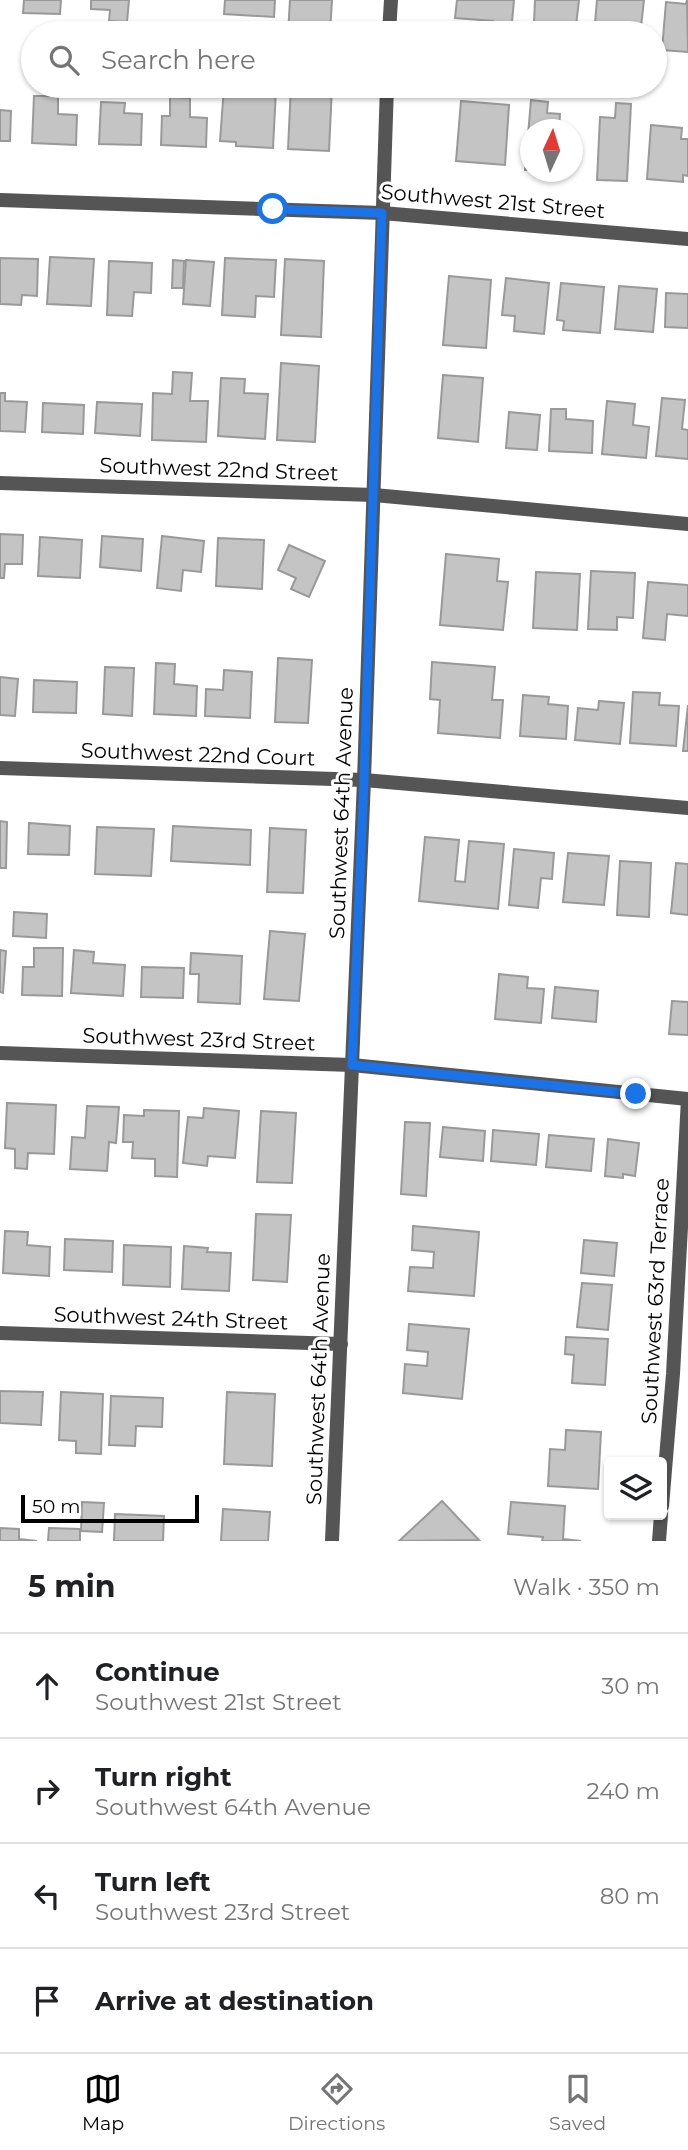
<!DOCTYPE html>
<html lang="en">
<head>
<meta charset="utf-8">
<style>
  :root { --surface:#fff; --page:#f2f2f2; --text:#202124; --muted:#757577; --line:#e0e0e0; --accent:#000 }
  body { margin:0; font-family:Montserrat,sans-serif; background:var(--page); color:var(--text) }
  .controls { position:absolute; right:21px; bottom:21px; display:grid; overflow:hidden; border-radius:7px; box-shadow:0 2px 5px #0004 }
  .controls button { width:63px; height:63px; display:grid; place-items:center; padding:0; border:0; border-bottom:2px solid var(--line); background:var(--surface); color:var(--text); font:35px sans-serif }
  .compass { position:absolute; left:520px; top:119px; width:63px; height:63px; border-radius:50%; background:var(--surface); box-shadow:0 2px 5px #0004; rotate:4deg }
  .scale { position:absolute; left:21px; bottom:18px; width:178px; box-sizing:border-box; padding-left:7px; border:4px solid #000; border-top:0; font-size:19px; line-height:24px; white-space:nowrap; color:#000; -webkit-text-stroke:5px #fff; paint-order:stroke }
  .stop { position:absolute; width:21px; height:21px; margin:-16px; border:5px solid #1a73e8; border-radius:50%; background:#fff }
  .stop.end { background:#1a73e8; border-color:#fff; box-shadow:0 2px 7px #0008 }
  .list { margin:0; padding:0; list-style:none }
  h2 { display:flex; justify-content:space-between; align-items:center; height:91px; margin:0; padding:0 28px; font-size:30px }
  h2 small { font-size:23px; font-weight:400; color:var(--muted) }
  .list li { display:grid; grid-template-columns:46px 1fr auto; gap:21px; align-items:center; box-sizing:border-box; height:105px; padding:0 28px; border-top:2px solid var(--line) }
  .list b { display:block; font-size:26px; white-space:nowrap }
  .list p { margin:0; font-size:23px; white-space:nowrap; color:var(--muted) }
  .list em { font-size:23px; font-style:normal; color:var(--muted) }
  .icon { flex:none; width:38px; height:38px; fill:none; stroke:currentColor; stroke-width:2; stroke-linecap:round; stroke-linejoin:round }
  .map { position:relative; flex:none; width:688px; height:1541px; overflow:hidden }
  .search { position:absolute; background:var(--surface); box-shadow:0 2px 5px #0004; left:21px; right:21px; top:21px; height:77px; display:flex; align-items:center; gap:18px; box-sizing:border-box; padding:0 24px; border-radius:38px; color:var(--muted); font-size:26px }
  .sheet { height:511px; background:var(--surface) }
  nav { display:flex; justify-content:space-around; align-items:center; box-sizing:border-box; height:98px; border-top:2px solid var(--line); background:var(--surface); font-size:19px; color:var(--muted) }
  nav a { display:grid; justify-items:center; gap:4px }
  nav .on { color:var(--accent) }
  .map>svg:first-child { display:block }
</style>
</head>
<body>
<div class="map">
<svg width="688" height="1541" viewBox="0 0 688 1541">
  <rect width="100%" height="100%" fill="#fff"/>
  <!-- building -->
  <g fill="#c4c4c4" stroke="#999" stroke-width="2">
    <path d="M24,0H61L60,14L23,13Z"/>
    <path d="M91,0H129L127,22L109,21L110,10L91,9Z"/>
    <path d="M225,0H275L274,17L224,14Z"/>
    <path d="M290,0H332L330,33H288Z"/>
    <path d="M457,0H514L511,33H492L493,21L455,18Z"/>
    <path d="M535,0H579L576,26L534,22Z"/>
    <path d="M597,0H644L641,27L595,23Z"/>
    <path d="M687,0L688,52L662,50L666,2L686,4Z"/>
    <path d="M291,86L332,87L329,151L288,149Z"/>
    <path d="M224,87L276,90L273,148L236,146V142L220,141Z"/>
    <path d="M34,96H58V114L77,115L76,145L32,143Z"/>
    <path d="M170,97L190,98V117L207,118L206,147L161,145L162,116H170Z"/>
    <path d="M531,100L548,102L547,113L560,114L559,130H530V170H525Z"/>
    <path d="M461,101L509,105L505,165L456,161Z"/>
    <path d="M101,102L125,103L124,113L142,114L141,145L99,144Z"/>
    <path d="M616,103L631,104L627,181L597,180L600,117L615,118Z"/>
    <path d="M0,110L11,111L10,141H0Z"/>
    <path d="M651,125L682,128L681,139H688V176L683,175V182L647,179Z"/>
    <path d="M50,257L94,259L91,306L47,304Z"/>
    <path d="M0,258L38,259L37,296L22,295L21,305L0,304Z"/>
    <path d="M225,258L276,260L274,297L256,296L255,317L222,315Z"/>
    <path d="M285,259L324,261L321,337L281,335Z"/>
    <path d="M173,260L184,261L183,288H172Z"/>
    <path d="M186,260L214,262L210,306L183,304Z"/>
    <path d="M109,261L152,263L151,293L134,292L132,316L107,315Z"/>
    <path d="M449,276L491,280L486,348L443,345Z"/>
    <path d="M506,278L549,283L544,334L514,331L515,316L502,315Z"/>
    <path d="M561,283L604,287L600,333L563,330L564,321L557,320Z"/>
    <path d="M619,286L657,289L653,332L615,329Z"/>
    <path d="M666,293L688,294V328L665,327Z"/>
    <path d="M281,363L319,366L315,442L277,440Z"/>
    <path d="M173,372L192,373L190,401H208L206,442L152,440L153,393L172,394Z"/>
    <path d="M443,375L483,378L478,442L438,438Z"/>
    <path d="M221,378L245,379L244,393L268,394L265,439L218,436Z"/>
    <path d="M0,393H5V401L27,402L25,432L0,431Z"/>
    <path d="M662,398L685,400L682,429L688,430V459L656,456Z"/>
    <path d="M607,401L635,404L633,425L649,427L646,458L602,454Z"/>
    <path d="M97,402L142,404L140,436L95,433Z"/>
    <path d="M43,403L84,405L83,434L42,432Z"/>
    <path d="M551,409H566V419L593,421L592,453L549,451Z"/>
    <path d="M509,412L540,415L537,450L506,448Z"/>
    <path d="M0,534L23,535L22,564H5L4,578H0Z"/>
    <path d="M102,536L143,539L141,571L100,567Z"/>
    <path d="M162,536L204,541L201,572L183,570L181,591L157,588Z"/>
    <path d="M40,537L82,540L80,578L38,576Z"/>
    <path d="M218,538L264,540L262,589L216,586Z"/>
    <path d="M289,545L325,561L309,597L291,589L296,578L278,570Z"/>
    <path d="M446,554L499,559L497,581L508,582L503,630L440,625Z"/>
    <path d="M591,571L635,573L633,618L617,617V630L588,629Z"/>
    <path d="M536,572L580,574L577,630L533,628Z"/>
    <path d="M648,582L688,585V616L667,614L665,640L643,638Z"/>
    <path d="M278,658L312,660L308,723L275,722Z"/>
    <path d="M432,662L495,667L492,700H503L500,738L438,733L440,700L430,699Z"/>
    <path d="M156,663L175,664L174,684L197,686L196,716L154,714Z"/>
    <path d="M105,667L134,668L132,716L103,714Z"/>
    <path d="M224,670L252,672L250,718L205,716L206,689L223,690Z"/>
    <path d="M0,677L18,679L15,716L0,715Z"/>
    <path d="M34,680L77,682L76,713L33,712Z"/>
    <path d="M633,692L660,693L659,705L679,706L676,746L630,743Z"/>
    <path d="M523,695L549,697L548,704L568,706L566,739L520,736Z"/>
    <path d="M599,701L624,703L620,744L575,740L578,708L598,710Z"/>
    <path d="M688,705V751H683Z"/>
    <path d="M0,821L7,822L6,868H0Z"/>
    <path d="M29,823L70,826L69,855L28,854Z"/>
    <path d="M173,826L251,830L250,865L171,861Z"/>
    <path d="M97,827L154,829L151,876L95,874Z"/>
    <path d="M270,828L306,830L303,893L267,892Z"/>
    <path d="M425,837L459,840L455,881L465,882L469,841L504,844L498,909L419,901Z"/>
    <path d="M514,849L554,853L552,879L541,878L538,908L509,905Z"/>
    <path d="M568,853L609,856L604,905L563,902Z"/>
    <path d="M620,861L651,863L649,917L617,915Z"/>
    <path d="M676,863L688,864V915L671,913Z"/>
    <path d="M14,912L47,914L46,938L13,936Z"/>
    <path d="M270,931L305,934L299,1001L264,999Z"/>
    <path d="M34,948H63L62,996L22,995L23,967H34Z"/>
    <path d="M0,950L6,951L3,993L0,992Z"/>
    <path d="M74,950L94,952L93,963L125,965L123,996L71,993Z"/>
    <path d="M191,953L242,956L240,1004L198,1002L199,974H190Z"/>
    <path d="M142,967L184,968L183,998L141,997Z"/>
    <path d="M499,974L528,977L527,988L544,989L541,1023L495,1019Z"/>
    <path d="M555,987L598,991L596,1022L552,1018Z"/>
    <path d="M672,1001L688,1002V1035L669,1034Z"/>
    <path d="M7,1103L56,1105L54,1154L28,1153L27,1169L15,1168V1149L5,1148Z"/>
    <path d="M87,1106L119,1107L116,1143L109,1142L107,1171L70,1169L72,1137L85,1138Z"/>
    <path d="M204,1108L239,1111L235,1158L208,1156L207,1166L183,1163L188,1117L203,1118Z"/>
    <path d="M144,1110L179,1111L177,1177L155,1176V1159L132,1158L133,1142H123L124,1115L144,1116Z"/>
    <path d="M261,1111L296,1113L292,1183L257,1182Z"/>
    <path d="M405,1122L430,1123L426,1196L401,1194Z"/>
    <path d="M443,1127L485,1131L483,1161L440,1157Z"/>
    <path d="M493,1130L539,1134L536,1165L491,1161Z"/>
    <path d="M549,1135L594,1139L591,1171L546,1167Z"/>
    <path d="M608,1139L639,1143L635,1176L623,1174V1178L605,1176Z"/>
    <path d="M256,1214L291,1215L287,1282L253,1280Z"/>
    <path d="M413,1226L479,1232L474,1296L408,1291L410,1267L433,1268L434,1252L412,1250Z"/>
    <path d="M5,1231L28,1232L27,1245L50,1247L49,1276L3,1273Z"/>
    <path d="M65,1239L113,1241L112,1272L64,1270Z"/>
    <path d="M584,1240L617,1243L614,1276L581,1273Z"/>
    <path d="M124,1245L171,1247L170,1287L123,1285Z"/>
    <path d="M184,1246L208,1248L207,1252L231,1253L229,1291L182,1289Z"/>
    <path d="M582,1283L612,1285L608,1330L577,1327Z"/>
    <path d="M409,1324L469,1329L462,1399L403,1393L405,1364L427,1366L428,1352L407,1350Z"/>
    <path d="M566,1337L608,1339L605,1385L572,1383L574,1355L565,1354Z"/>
    <path d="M0,1391L43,1392L41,1425L0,1423Z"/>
    <path d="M61,1392L103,1394L101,1454L76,1453V1441L59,1440Z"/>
    <path d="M227,1392L275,1394L272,1466L224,1464Z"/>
    <path d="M111,1396L163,1398L162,1427L136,1426L135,1446L109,1445Z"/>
    <path d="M566,1430L601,1432L598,1489L548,1486L550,1449L565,1450Z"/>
    <path d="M442,1501L479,1540L399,1541Z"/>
    <path d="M82,1502L104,1503L102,1532L81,1531Z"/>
    <path d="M511,1502L565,1506L563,1539L581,1541H542L543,1537L508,1534Z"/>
    <path d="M223,1509L270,1512L268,1541H221Z"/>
    <path d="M115,1514L164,1516L163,1541H114Z"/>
    <path d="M0,1528L19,1529V1539L37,1541H0Z"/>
    <path d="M49,1528L80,1529V1541H48Z"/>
  </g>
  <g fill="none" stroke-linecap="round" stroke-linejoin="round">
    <!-- minor -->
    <g stroke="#555" stroke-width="14">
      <path d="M389,33L391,0"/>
      <path d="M0,200L382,213L688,239"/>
      <path d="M0,483L374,495L688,524"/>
      <path d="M0,768L364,780L688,808"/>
      <path d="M0,1053L352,1065L688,1099"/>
      <path d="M0,1333L341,1344"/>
      <path d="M662,1506L673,1374L688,1099"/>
      <path d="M332,1541L364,780L387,86"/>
      <path d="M659,1541L661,1515"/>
    </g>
  </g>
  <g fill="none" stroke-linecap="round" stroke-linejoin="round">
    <!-- route -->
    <path stroke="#1a73e8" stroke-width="9" d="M273,209L382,213L364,780L352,1065L636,1094"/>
  </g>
  <g text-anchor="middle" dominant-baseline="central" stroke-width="6" stroke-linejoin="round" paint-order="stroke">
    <!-- street labels -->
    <g font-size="21" fill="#000" stroke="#fff">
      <text transform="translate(493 201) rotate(5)">Southwest 21st Street</text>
      <text transform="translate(219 469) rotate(2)">Southwest 22nd Street</text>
      <text transform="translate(198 754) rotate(2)">Southwest 22nd Court</text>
      <text transform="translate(341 813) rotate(-88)">Southwest 64th Avenue</text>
      <text transform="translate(199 1039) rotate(2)">Southwest 23rd Street</text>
      <text transform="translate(655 1301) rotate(-87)">Southwest 63rd Terrace</text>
      <text transform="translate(171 1318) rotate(2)">Southwest 24th Street</text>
      <text transform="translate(318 1379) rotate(-88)">Southwest 64th Avenue</text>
    </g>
  </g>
</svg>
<div class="controls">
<button><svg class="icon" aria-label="layers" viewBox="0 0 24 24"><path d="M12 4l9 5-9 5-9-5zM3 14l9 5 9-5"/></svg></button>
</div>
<svg class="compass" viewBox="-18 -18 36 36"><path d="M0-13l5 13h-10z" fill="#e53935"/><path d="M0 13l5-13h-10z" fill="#757577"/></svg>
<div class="scale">50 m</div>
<div class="stop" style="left:273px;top:209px"></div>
<div class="stop end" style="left:636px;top:1094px"></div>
<div class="search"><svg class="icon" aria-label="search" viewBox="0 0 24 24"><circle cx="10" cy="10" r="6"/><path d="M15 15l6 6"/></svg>Search here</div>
</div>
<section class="sheet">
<h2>5 min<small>Walk · 350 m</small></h2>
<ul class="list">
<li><svg class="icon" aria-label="ahead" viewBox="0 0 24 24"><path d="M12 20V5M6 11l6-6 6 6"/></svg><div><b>Continue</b><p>Southwest 21st Street</p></div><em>30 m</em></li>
<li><svg class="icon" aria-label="right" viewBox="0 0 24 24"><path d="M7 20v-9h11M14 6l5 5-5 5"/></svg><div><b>Turn right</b><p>Southwest 64th Avenue</p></div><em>240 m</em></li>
<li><svg class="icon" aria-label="left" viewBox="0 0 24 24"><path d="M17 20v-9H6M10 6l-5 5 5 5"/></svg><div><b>Turn left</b><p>Southwest 23rd Street</p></div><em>80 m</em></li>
<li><svg class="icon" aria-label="arrive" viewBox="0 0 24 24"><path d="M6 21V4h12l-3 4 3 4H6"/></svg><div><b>Arrive at destination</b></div></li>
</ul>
</section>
<nav>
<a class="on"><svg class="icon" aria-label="map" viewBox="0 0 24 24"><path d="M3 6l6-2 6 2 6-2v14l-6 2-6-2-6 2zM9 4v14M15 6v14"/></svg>Map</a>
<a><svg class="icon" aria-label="directions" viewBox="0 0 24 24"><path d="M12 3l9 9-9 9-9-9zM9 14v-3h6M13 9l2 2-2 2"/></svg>Directions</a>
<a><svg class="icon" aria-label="saved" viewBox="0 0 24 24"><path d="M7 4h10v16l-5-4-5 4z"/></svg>Saved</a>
</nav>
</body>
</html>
